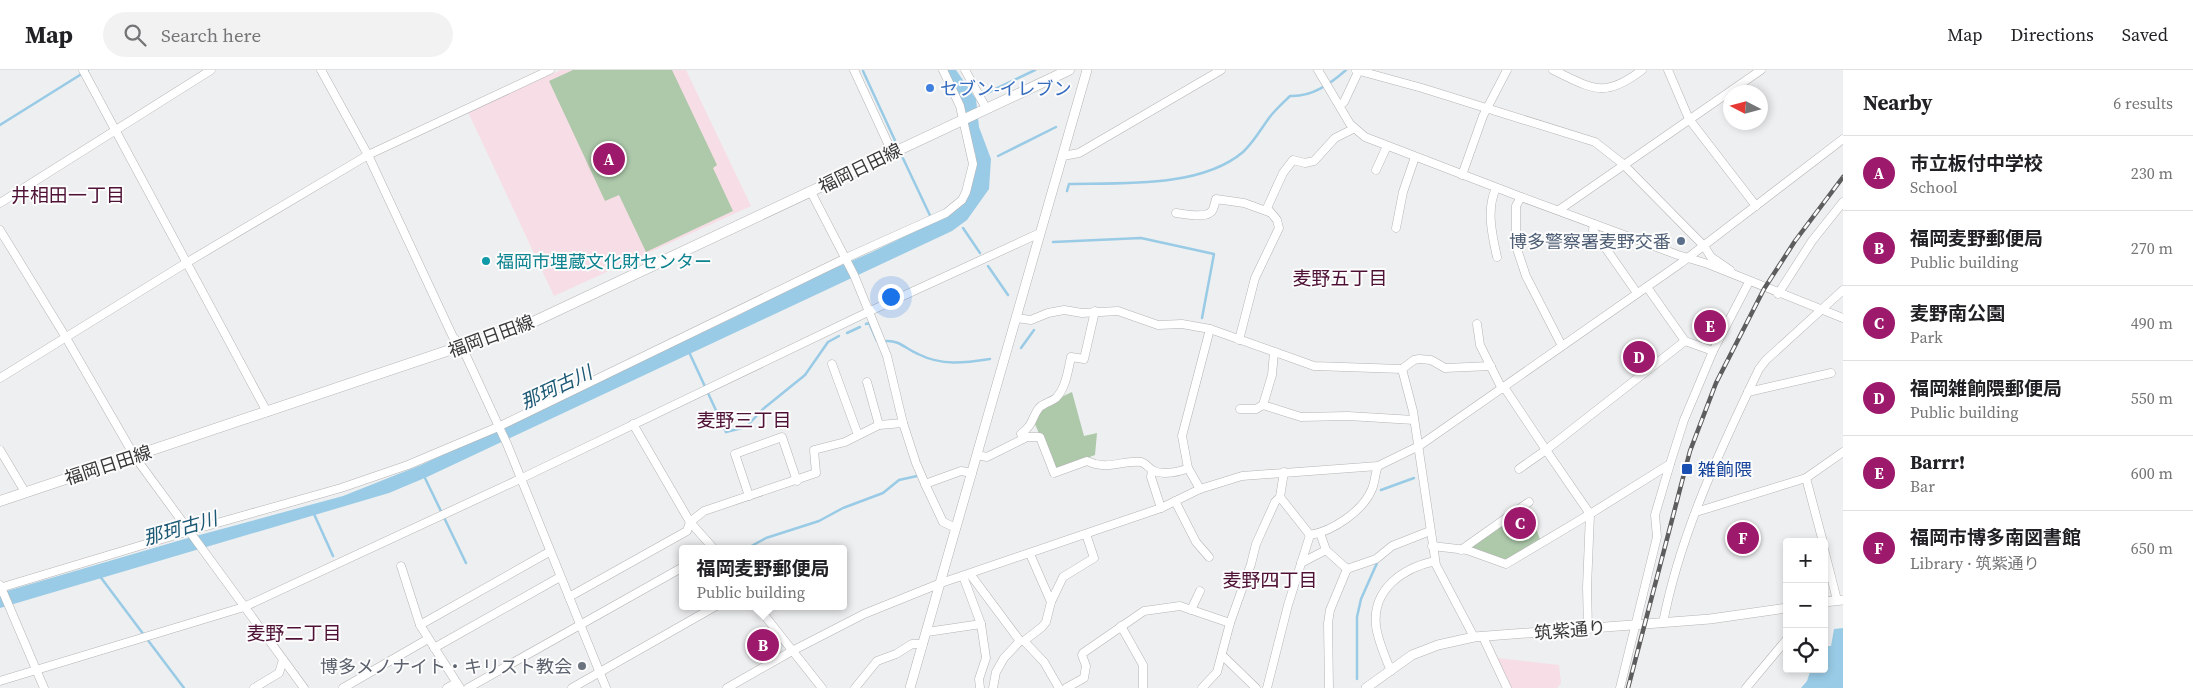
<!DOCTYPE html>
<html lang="en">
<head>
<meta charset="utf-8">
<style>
  :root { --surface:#fff; --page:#f2f2f2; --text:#202124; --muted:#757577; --line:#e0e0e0; --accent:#9c196c }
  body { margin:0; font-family:"Source Serif 4","Noto Sans JP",serif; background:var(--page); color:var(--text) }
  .controls { position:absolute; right:15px; bottom:15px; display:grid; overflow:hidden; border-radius:5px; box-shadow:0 2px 8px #0003 }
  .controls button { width:45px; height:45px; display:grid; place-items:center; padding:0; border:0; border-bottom:1px solid var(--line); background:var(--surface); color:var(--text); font:25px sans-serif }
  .compass { position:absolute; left:1723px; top:15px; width:45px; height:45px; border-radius:50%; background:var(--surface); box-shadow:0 2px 8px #0003; rotate:276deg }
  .you { position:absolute; left:890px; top:226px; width:18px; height:18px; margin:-12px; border:4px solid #fff; border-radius:50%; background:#1a73e8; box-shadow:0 0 0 8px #1a73e833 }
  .badge { display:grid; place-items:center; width:32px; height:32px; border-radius:50%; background:var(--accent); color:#fff; font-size:16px; font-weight:700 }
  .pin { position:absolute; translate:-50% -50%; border:2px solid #fff; box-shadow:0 1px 5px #0006 }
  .popup { position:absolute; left:679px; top:475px; width:168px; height:65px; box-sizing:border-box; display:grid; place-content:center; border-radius:5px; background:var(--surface); filter:drop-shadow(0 1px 4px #0005); font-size:16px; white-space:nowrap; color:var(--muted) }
  .popup b { font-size:19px; color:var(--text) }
  .popup::after { content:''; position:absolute; left:50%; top:100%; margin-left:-10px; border:10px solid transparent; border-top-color:var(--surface) }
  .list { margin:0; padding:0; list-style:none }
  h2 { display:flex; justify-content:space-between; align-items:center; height:65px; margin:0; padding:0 20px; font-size:21px }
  h2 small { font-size:16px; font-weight:400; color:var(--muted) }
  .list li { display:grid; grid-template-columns:32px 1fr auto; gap:15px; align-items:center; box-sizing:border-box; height:75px; padding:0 20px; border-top:1px solid var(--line) }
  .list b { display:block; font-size:19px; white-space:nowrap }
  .list p { margin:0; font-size:16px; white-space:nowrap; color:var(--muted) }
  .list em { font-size:16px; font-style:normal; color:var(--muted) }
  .icon { flex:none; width:28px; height:28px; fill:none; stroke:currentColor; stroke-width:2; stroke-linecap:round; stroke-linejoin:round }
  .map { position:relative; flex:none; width:1843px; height:618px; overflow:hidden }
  header { display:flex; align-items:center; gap:30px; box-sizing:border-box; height:70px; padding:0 25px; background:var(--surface); border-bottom:1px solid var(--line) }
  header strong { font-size:24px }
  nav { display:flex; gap:28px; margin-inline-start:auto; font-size:18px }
  .search { width:350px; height:45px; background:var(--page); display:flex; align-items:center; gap:12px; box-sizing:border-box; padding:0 18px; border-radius:28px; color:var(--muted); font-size:19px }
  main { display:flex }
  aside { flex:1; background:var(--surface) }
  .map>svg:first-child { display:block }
</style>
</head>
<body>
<header>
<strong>Map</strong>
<div class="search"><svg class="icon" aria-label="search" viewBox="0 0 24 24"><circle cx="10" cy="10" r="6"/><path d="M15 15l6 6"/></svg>Search here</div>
<nav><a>Map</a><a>Directions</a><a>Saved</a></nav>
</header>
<main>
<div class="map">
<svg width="1843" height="618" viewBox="0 0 1843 618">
  <rect width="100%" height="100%" fill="#eeeff0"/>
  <!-- education -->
  <g fill="#f7dde5">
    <path d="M561,0H686L751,136L554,226L468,42Z"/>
    <path d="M1498,588L1559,595L1561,613L1557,618H1510L1496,590Z"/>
  </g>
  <!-- green -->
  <g fill="#adc9aa">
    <path d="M573,0H672L717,95L713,98L733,141L646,182L619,125L605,131L549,11Z"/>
    <path d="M1072,322L1084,366L1097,363L1095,385L1058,399L1054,397L1034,352C1043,332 1054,331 1072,322Z"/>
    <path d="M1528,437L1540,469L1505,490L1471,478Z"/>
  </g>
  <!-- water -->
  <g fill="#99cbe6">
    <path d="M945,0H956L976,29L979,57L991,89L989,119L967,150L952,161L427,407L389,423L0,538V523L181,470L343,426L421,395L737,246L802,212L870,183L945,147L957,139L967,127L972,115L976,86Z"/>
    <path d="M1843,558V618H1801L1807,611L1811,599H1824V576H1831L1834,559Z"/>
  </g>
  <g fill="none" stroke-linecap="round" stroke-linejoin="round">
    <!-- stream -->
    <g stroke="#99cbe6" stroke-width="2.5">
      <path d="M863,1L898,77"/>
      <path d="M985,24L1035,0"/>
      <path d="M0,55L88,0"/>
      <path d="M900,82L935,156"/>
      <path d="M998,86L1056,57"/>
      <path d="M1067,121L1069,114C1121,113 1201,118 1243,82C1253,73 1261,59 1269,48C1275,40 1283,33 1290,26C1312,27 1330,14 1346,0"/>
      <path d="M963,158L980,183"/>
      <path d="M1053,172L1141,168L1214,184L1202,248"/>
      <path d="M988,196L1008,225"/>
      <path d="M866,254L869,253L877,271"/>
      <path d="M847,263L860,257"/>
      <path d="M886,271C899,270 906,279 918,284C942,296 964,293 990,289"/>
      <path d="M1021,278L1034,260"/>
      <path d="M689,282L726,362"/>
      <path d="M726,362L746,357L763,339L805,305L828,272L839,266"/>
      <path d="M424,406L466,493"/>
      <path d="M1381,420L1414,408"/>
      <path d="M314,444L333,486"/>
      <path d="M746,479L766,468L819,451L843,438L883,423L899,410L917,406"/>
      <path d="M99,505L144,565"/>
      <path d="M147,569L184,618"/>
      <path d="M1357,609V547L1361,529L1377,493"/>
    </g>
    <!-- minor casing -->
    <g stroke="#b4b4b5" stroke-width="9">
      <g id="minor">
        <path d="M83,0L267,342"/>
        <path d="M321,0L368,85L453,267L462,277L507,374L606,618"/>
        <path d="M854,0L892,82"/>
        <path d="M965,0L986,38"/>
        <path d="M1318,0L1350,54L1365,67L1521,127L1678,185L1708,194L1843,248"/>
        <path d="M1356,0L1422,18L1595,72L1623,94L1704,176L1711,187L1730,200"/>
        <path d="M1553,0C1593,19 1604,29 1642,0"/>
        <path d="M1668,0L1689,49L1756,136"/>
        <path d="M1340,35L1344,32L1359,0"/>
        <path d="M1063,86L1079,83L1221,0"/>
        <path d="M1376,100L1387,76"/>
        <path d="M1462,105L1483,46L1507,0"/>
        <path d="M1496,118C1486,140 1492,164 1497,187"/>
        <path d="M811,122L854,205L887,286L903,353L916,393L925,414L943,452L956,458"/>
        <path d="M1521,127L1516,136V176L1526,206L1562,276"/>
        <path d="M0,133L211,0"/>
        <path d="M1559,140L1761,0"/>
        <path d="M1176,143C1185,144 1206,149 1212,141C1214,138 1215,132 1216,129L1244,133L1269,142"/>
        <path d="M1594,154L1593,160L1637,223"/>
        <path d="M1396,158L1403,122L1415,87"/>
        <path d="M0,160L65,266L135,387L304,618"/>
        <path d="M1647,217L1685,271L1713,281"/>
        <path d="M1778,224L1812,171L1843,132"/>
        <path d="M1016,248L1031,250L1048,243L1064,240L1082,243L1118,241L1158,255L1182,254L1210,259L1314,296L1402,299L1413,341L1436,495L1474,567"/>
        <path d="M1477,254L1480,275L1502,319"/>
        <path d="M1239,270L1255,208L1279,158L1277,150L1267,138L1283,103L1293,90L1305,93L1314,91L1335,68L1353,59"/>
        <path d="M1274,282L1272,305L1263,335L1301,347L1348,346L1414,350"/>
        <path d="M832,294L858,365"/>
        <path d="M1402,299L1414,290L1419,289L1431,290L1445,298L1491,296"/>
        <path d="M0,308L186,193L368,85L550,0"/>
        <path d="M867,312L879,355"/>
        <path d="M1504,317L1546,380L1685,271"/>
        <path d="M1748,322L1831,303"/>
        <path d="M1240,339H1256L1263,335"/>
        <path d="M633,354L690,452L714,479"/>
        <path d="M1023,369L1021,364C1035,353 1031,348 1039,338C1044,333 1051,332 1056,328C1066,318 1068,300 1071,287L1084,289L1095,241"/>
        <path d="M0,380L25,422"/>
        <path d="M977,385L987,387L1027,367H1040L1054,403L1087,391C1108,401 1121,390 1141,392C1146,393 1149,399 1154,401C1163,405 1180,402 1188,398"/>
        <path d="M1519,399L1546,380L1590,444L1670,394L1684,350L1713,281L1749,212"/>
        <path d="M1152,400L1151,407L1161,438"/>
        <path d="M1806,408L1843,382"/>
        <path d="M925,414L961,401L972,403"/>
        <path d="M1200,419L1188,398L1182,366L1210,259"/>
        <path d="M749,426L735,384L782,367L797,411"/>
        <path d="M1280,427L1310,465"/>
        <path d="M1175,431L1196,472L1209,487"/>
        <path d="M1696,442L1806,408L1823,472"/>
        <path d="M1320,463L1326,480L1347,499"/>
        <path d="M1432,476L1467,480L1506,494L1590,444"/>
        <path d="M1824,479L1837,530"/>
        <path d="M1461,480L1529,432"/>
        <path d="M1030,484L1051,532"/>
        <path d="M1301,493L1326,480"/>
        <path d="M401,496L420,555L460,618"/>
        <path d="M970,504L1020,571H1024L1044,592L1059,618"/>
        <path d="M963,506L981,554"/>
        <path d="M0,515L44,618"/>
        <path d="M0,518L189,461L341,418L408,395L498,357L846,188L946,143L962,130L966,122L973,94L960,36L943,0"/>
        <path d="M569,527L687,461L690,452L704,441L816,403L814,380L845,372L879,355L903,353"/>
        <path d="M757,536L822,618"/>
        <path d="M1191,540L1200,521"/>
        <path d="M1663,553C1680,464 1720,380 1759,299L1766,290L1843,220"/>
        <path d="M420,555L549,482"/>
        <path d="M1121,556L1143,595V618"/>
        <path d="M1588,559L1587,517L1590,444"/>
        <path d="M927,562L981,554L986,588L979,609L980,618"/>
        <path d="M1483,567L1507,618"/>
        <path d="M1024,571L1042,557L1046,552L1051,532L1063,507L1094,488L1086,464"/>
        <path d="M434,578L560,507"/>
        <path d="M1222,585L1256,618"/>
        <path d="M1391,601C1385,587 1378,571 1376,556C1372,519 1403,498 1435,491"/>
        <path d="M0,611L244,537L520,409L868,242L1040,163"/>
        <path d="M254,618L279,603L283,590"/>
        <path d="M343,618L428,569"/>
        <path d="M447,618L456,613"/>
        <path d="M468,618L683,497"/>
        <path d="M572,618L716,536"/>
        <path d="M727,618L792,581L864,544L941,513L1161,438L1200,419L1242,406L1378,396L1419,376L1681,193L1843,69"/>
        <path d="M855,618L877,591L896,584L912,574H923"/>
        <path d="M993,618L996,602L1004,588L1020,571"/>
        <path d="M1066,618L1084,608L1086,596L1082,585L1083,583L1144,541L1180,536L1230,553"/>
        <path d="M1202,618L1217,602L1230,553L1251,494L1256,474L1275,432L1280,427L1284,402"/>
        <path d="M1267,618L1288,535L1310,465C1333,461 1363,441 1372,419C1375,412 1375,403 1378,396"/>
        <path d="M1329,618L1328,553L1330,540L1347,499L1376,489L1392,476L1430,461"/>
        <path d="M1620,618L1657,467L1655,445L1670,394"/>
        <path d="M1746,618L1787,569"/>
      </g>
    </g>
    <!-- tertiary casing -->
    <g stroke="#b4b4b5" stroke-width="10">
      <g id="tertiary">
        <path d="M1824,532L1843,530"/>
        <path d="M910,618L1087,0"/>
        <path d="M1366,618L1412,585L1438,575L1474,567L1710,549L1787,538"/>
      </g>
    </g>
    <!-- secondary casing -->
    <g stroke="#b4b4b5" stroke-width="11">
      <path id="secondary" d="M0,431L533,252L1069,0"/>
    </g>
    <!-- minor -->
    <use href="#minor" stroke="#fff" stroke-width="8"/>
    <!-- tertiary -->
    <use href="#tertiary" stroke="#fff" stroke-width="9"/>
    <!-- secondary -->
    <use href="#secondary" stroke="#fff" stroke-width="10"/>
    <!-- rail casing -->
    <g stroke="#5d5d5d" stroke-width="4.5">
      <path id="rail" d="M1628,618L1690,381L1716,313L1764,219L1795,171L1843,107"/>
    </g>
    <!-- rail -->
    <use href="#rail" stroke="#fcfcfd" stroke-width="2.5" stroke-dasharray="8" stroke-linecap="butt"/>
  </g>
  <!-- markers -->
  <circle fill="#3f7fe0" stroke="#fcfcfd" stroke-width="2" cx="930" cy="18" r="5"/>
  <circle fill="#5c6f8a" stroke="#fcfcfd" stroke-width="2" cx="1681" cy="171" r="5"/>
  <circle fill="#0f9aa8" stroke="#fcfcfd" stroke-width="2" cx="486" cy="191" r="5"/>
  <rect fill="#1a4fb4" stroke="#fcfcfd" stroke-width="2" x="1681" y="393" width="12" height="12" rx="2.5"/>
  <circle fill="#6b7280" stroke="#fcfcfd" stroke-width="2" cx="582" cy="596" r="5"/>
  <g text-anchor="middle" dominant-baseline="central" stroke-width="4" stroke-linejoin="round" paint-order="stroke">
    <!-- shop labels -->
    <g font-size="18" fill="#366cbe" stroke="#fcfcfd" text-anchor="start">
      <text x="940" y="18">セブン-イレブン</text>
    </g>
    <!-- street labels -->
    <g font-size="18" fill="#383838" stroke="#fcfcfd">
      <text transform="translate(860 98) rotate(-26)">福岡日田線</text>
      <text transform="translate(491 266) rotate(-20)">福岡日田線</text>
      <text transform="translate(108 395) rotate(-18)">福岡日田線</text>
      <text transform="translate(1570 560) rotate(-5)">筑紫通り</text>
    </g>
    <!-- service labels -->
    <g font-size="18" fill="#4e5e75" stroke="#fcfcfd" text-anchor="end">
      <text x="1671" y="171">博多警察署麦野交番</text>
    </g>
    <!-- culture labels -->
    <g font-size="18" fill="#0d838f" stroke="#fcfcfd" text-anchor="start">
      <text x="496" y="191">福岡市埋蔵文化財センター</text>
    </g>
    <!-- transit labels -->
    <g font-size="18" fill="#164399" stroke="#fcfcfd" text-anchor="start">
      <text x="1698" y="399">雑餉隈</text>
    </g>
    <!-- worship labels -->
    <g font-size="18" fill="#5b616d" stroke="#fcfcfd" text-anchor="end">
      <text x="572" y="596">博多メノナイト・キリスト教会</text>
    </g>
    <!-- neighbourhood labels -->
    <g font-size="19" fill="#4f1236" stroke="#fcfcfd">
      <text x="68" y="125">井相田一丁目</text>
      <text x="1340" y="208">麦野五丁目</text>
      <text x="744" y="350">麦野三丁目</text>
      <text x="1270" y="510">麦野四丁目</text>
      <text x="294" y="563">麦野二丁目</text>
    </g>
    <!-- water labels -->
    <g font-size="19" font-style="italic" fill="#1b5874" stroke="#fcfcfd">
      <text transform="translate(556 317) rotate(-25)">那珂古川</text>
      <text transform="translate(180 458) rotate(-16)">那珂古川</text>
    </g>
  </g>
</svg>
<div class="controls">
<button>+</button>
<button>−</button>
<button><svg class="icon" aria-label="locate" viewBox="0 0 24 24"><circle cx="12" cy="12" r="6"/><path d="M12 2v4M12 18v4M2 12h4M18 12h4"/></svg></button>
</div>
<svg class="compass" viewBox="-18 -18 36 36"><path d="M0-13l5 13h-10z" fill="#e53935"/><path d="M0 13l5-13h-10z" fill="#757577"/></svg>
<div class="you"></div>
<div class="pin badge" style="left:609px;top:89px">A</div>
<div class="pin badge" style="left:763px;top:575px">B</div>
<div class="popup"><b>福岡麦野郵便局</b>Public building</div>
<div class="pin badge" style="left:1520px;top:453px">C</div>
<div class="pin badge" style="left:1639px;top:287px">D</div>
<div class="pin badge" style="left:1710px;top:256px">E</div>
<div class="pin badge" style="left:1743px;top:468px">F</div>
</div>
<aside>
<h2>Nearby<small>6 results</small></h2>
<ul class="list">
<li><span class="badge">A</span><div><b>市立板付中学校</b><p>School</p></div><em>230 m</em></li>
<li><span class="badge">B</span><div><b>福岡麦野郵便局</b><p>Public building</p></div><em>270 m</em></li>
<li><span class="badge">C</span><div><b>麦野南公園</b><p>Park</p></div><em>490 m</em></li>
<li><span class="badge">D</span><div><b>福岡雑餉隈郵便局</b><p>Public building</p></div><em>550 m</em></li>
<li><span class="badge">E</span><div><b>Barrr!</b><p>Bar</p></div><em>600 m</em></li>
<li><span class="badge">F</span><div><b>福岡市博多南図書館</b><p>Library · 筑紫通り</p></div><em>650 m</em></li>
</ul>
</aside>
</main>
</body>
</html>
